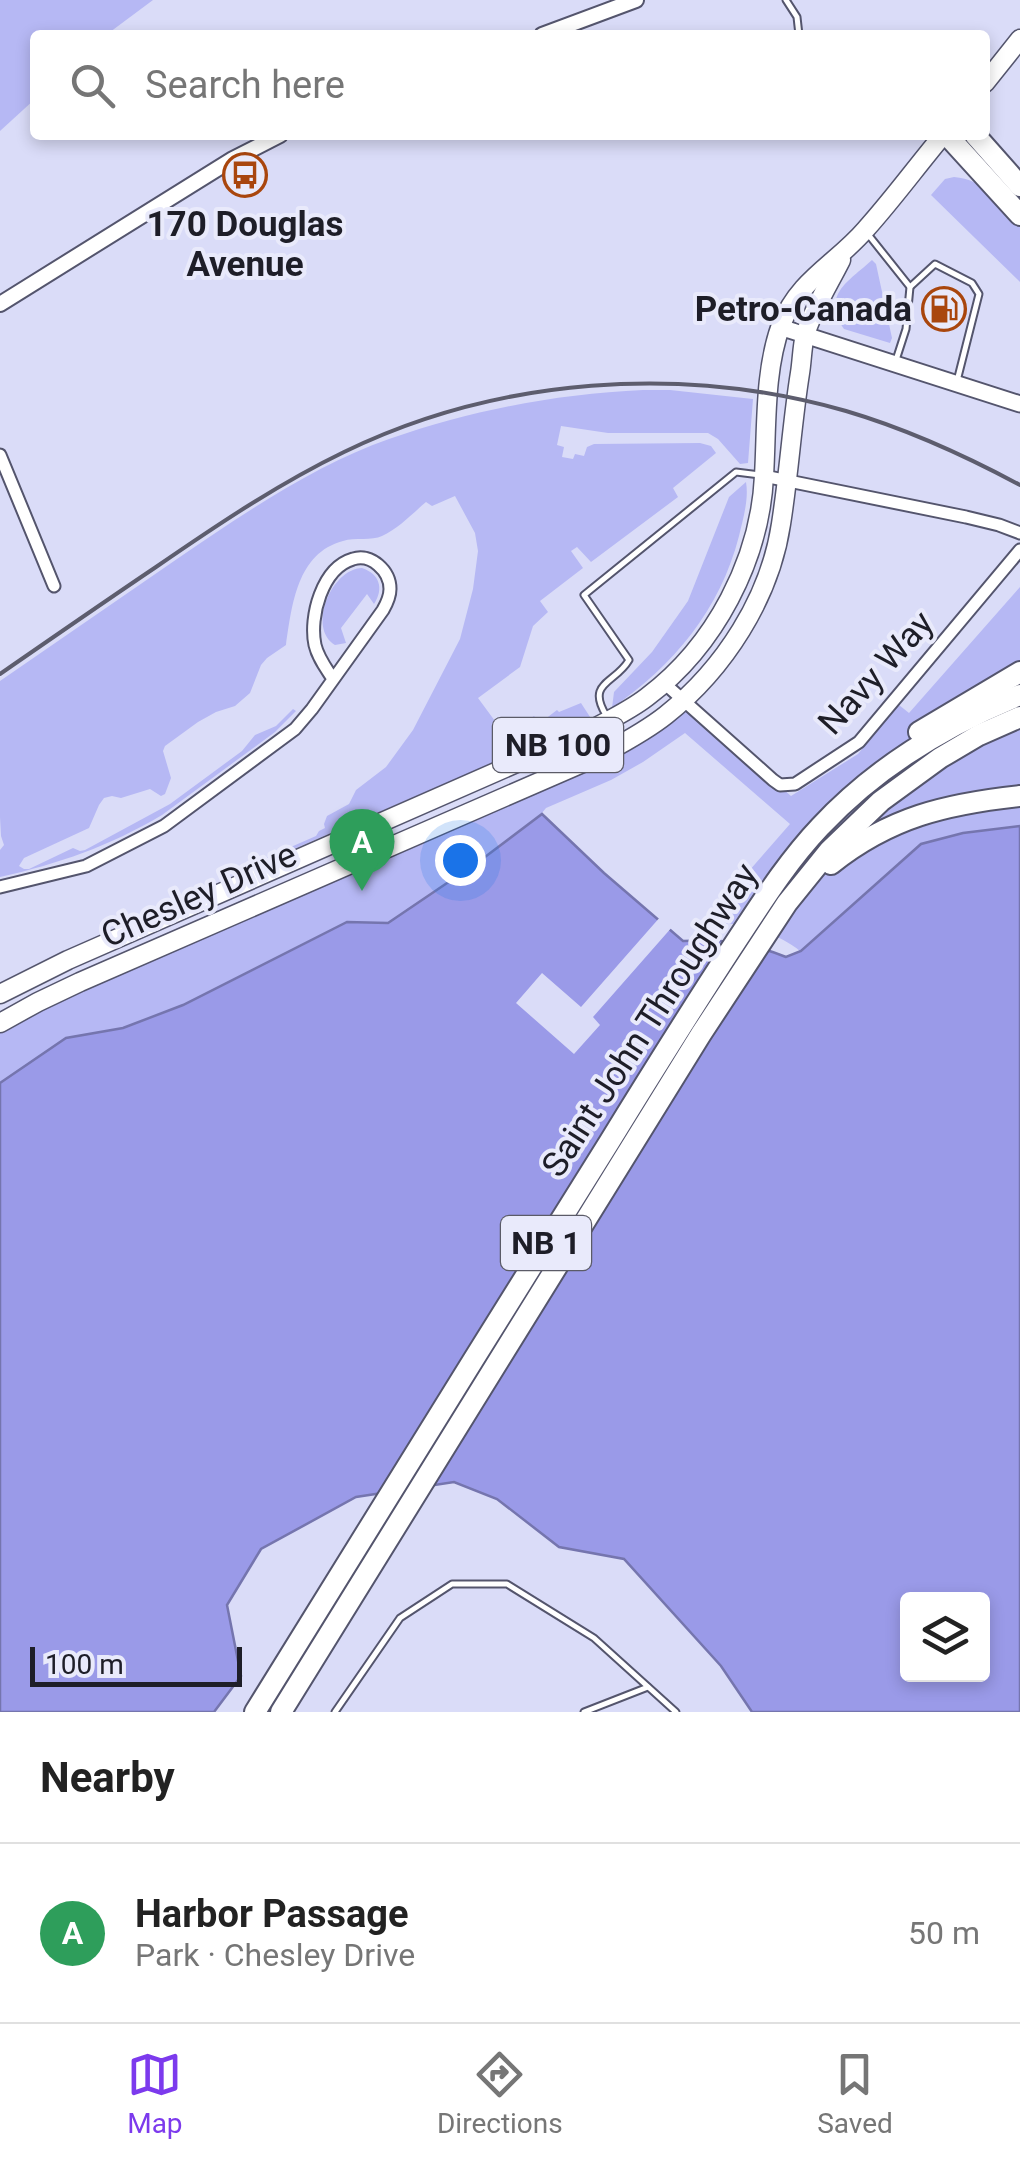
<!DOCTYPE html>
<html lang="en">
<head>
<meta charset="utf-8">
<style>
  :root { --surface:#fff; --page:#f6f6f6; --text:#222; --muted:#767676; --line:#e0e0e0; --accent:#7c3aed }
  body { margin:0; font-family:Roboto,sans-serif; background:var(--page); color:var(--text) }
  .controls { position:absolute; right:30px; bottom:30px; display:grid; overflow:hidden; border-radius:10px; box-shadow:0 5px 15px #0003 }
  .controls button { width:90px; height:90px; display:grid; place-items:center; padding:0; border:0; border-bottom:2px solid var(--line); background:var(--surface); color:var(--text); font:50px sans-serif }
  .scale { position:absolute; left:30px; bottom:25px; width:212px; box-sizing:border-box; padding-left:10px; border:5px solid #1e1e28; border-top:0; font-size:28px; line-height:35px; white-space:nowrap; color:#1e1e28; -webkit-text-stroke:8px #e9eafb; paint-order:stroke }
  .you { position:absolute; left:460px; top:860px; width:35px; height:35px; margin:-25px; border:8px solid #fff; border-radius:50%; background:#1a73e8; box-shadow:0 0 0 15px #1a73e833 }
  .badge { display:grid; place-items:center; width:65px; height:65px; border-radius:50%; background:var(--accent); color:#fff; font-size:32px; font-weight:700 }
  .pin { position:absolute; translate:-50% -82px; filter:drop-shadow(0 2px 5px #0008) }
  .pin::after { content:''; position:absolute; top:52px; width:35px; height:30px; background:inherit; clip-path:polygon(0 0,100% 0,50% 100%) }
  .list { margin:0; padding:0; list-style:none }
  h2 { display:flex; justify-content:space-between; align-items:center; height:130px; margin:0; padding:0 40px; font-size:42px }
  h2 small { font-size:32px; font-weight:400; color:var(--muted) }
  .list li { display:grid; grid-template-columns:65px 1fr auto; gap:30px; align-items:center; box-sizing:border-box; height:180px; padding:0 40px; border-top:2px solid var(--line) }
  .list b { display:block; font-size:38px; white-space:nowrap }
  .list p { margin:0; font-size:32px; white-space:nowrap; color:var(--muted) }
  .list em { font-size:32px; font-style:normal; color:var(--muted) }
  .icon { flex:none; width:55px; height:55px; fill:none; stroke:currentColor; stroke-width:2; stroke-linecap:round; stroke-linejoin:round }
  .map { position:relative; flex:none; width:1020px; height:1712px; overflow:hidden }
  .search { position:absolute; background:var(--surface); box-shadow:0 5px 15px #0003; left:30px; right:30px; top:30px; height:110px; display:flex; align-items:center; gap:25px; box-sizing:border-box; padding:0 35px; border-radius:10px; color:var(--muted); font-size:38px }
  .sheet { height:310px; background:var(--surface) }
  nav { display:flex; justify-content:space-around; align-items:center; box-sizing:border-box; height:140px; border-top:2px solid var(--line); background:var(--surface); font-size:28px; color:var(--muted) }
  nav a { display:grid; justify-items:center; gap:5px }
  nav .on { color:var(--accent) }
  .map>svg:first-child { display:block }
</style>
</head>
<body>
<div class="map">
<svg width="1020" height="1712" viewBox="0 0 1020 1712">
  <rect width="100%" height="100%" fill="#dadcf8"/>
  <!-- green -->
  <g fill="#b6b8f4">
    <path d="M0,0H153L106,35H35V99L0,131Z"/>
    <path d="M954,177C985,179 1001,206 1020,227V282L931,195L945,179Z"/>
    <path d="M872,260L876,264L892,338L890,343L844,329C821,295 848,282 872,260Z"/>
    <path d="M643,390H670L753,399L748,463L740,464L718,439L708,433H608L561,426L557,445L564,447L562,457L573,459L575,454L584,456L587,447L594,444L700,443L711,446L716,453L673,488L678,497L591,562L577,547L571,551L583,568L540,601L548,612L533,626L520,667L478,698L506,736L534,716L540,723L557,710L559,712L581,703L592,720L252,867L268,857L316,836L319,831L325,828L324,824L327,816L349,804L356,790L386,767L413,730L460,639L473,589L478,551L475,533L455,496L432,506L426,502C413,513 398,529 382,536C372,541 355,537 343,541C297,553 292,605 286,645L267,658L261,665L250,693L235,706L216,712L198,722L165,746L163,751L171,778L165,794L161,796L150,789L121,798L112,796L104,798L99,805L89,828L24,858L19,866L24,869H29L73,848L80,851L85,850L170,804L242,751L255,735L276,726L293,709L296,711L275,732L162,815C110,846 58,864 0,877V850L4,845L1,836L0,817V681C59,640 118,600 177,559C240,516 316,464 389,439C472,410 556,394 643,390Z"/>
    <path d="M746,482C749,499 743,519 739,536C720,610 674,665 612,708L614,692L652,652L688,601L729,497Z"/>
    <path d="M362,568C380,574 384,589 374,604L367,594L341,628L346,643L335,645C307,628 331,569 362,568Z"/>
    <path d="M1020,587V826L963,833L921,844L800,951C784,938 754,925 733,924C723,923 711,925 701,926L790,824L685,733L643,762L611,780L546,808L541,814L481,860L388,923L347,922L183,1005L123,1028L66,1038L0,1083V1023L512,795L683,700L791,796L858,754L899,705L909,713Z"/>
  </g>
  <!-- water -->
  <path fill="#9a9ae8" stroke="#7575ae" stroke-width="2.5" fill-rule="evenodd" d="M542,814L604,873L683,941C723,939 748,942 786,957L801,951L921,844L963,833L1020,826V1712H752L721,1666L624,1559L559,1547L497,1499L454,1482L356,1497L261,1549L227,1605L241,1676L214,1712H0V1083L66,1038L123,1028L183,1005L347,922L388,923L481,860ZM908,1600H982V1674H908Z"/>
  <!-- pier -->
  <path fill="#dadcf8" d="M661,916L673,926L593,1017L600,1025L574,1054L516,1003L542,973L581,1007Z"/>
  <g fill="none" stroke-linecap="round" stroke-linejoin="round">
    <!-- service casing -->
    <g stroke="#54556d" stroke-width="9">
      <g id="service">
        <path d="M786,0L797,17L799,35"/>
        <path d="M867,233L910,287L906,329L896,360"/>
        <path d="M910,287L935,264L972,283L979,294L957,381"/>
        <path d="M606,715C586,682 615,684 629,660L584,595L736,472L760,475"/>
        <path d="M335,1712L400,1618L452,1584H507L594,1638L676,1712"/>
        <path d="M584,1712L648,1687"/>
      </g>
    </g>
    <!-- minor casing -->
    <g stroke="#54556d" stroke-width="15">
      <g id="minor">
        <path d="M0,455L54,586"/>
        <path d="M764,476L966,517L999,525L1020,533"/>
        <path d="M664,683L773,780L780,785L795,784L859,742L1020,550"/>
        <path d="M0,887L86,866L164,826L295,729L312,709L383,610C387,603 390,597 390,589C390,571 371,553 353,559C322,568 309,617 315,645C318,658 326,668 333,679"/>
      </g>
    </g>
    <!-- tertiary casing -->
    <g stroke="#54556d" stroke-width="18">
      <g id="tertiary">
        <path d="M542,35L636,0"/>
        <path d="M0,304L233,159L280,135"/>
      </g>
    </g>
    <!-- secondary casing -->
    <g stroke="#54556d" stroke-width="19">
      <path id="secondary" d="M780,327L1020,404"/>
    </g>
    <!-- primary casing -->
    <g stroke="#54556d" stroke-width="21">
      <g id="primary">
        <path d="M985,83L1020,39"/>
        <path d="M0,994L68,960L587,732C607,721 629,711 647,697C715,646 760,560 764,476C767,427 764,371 781,325C799,279 836,264 866,229C893,199 917,166 943,135"/>
        <path d="M0,1023L38,1002L80,982L601,755C623,743 646,731 666,715C724,669 770,598 781,524C789,474 792,423 800,373C802,361 802,347 805,335C813,309 829,284 841,260"/>
      </g>
    </g>
    <!-- motorway casing -->
    <g stroke="#54556d" stroke-width="24">
      <g id="motorway">
        <path d="M947,135L1020,215"/>
        <path d="M975,135L1020,186"/>
        <path d="M919,732L1020,672"/>
        <path d="M831,864C890,817 946,804 1020,796"/>
        <path d="M255,1712C373,1521 491,1331 610,1141C650,1076 690,1012 731,949C759,907 785,864 820,827C875,768 946,725 1020,695"/>
        <path d="M281,1712L701,1034L787,903L829,851L881,801L940,758L979,735L1020,717"/>
      </g>
    </g>
    <!-- service -->
    <use href="#service" stroke="#fff" stroke-width="5"/>
    <!-- minor -->
    <use href="#minor" stroke="#fff" stroke-width="11"/>
    <!-- tertiary -->
    <use href="#tertiary" stroke="#fff" stroke-width="14"/>
    <!-- secondary -->
    <use href="#secondary" stroke="#fff" stroke-width="15"/>
    <!-- primary -->
    <use href="#primary" stroke="#fff" stroke-width="18"/>
    <!-- motorway -->
    <use href="#motorway" stroke="#fff" stroke-width="20"/>
    <!-- rail -->
    <path stroke="#5d5d6e" stroke-width="4" d="M0,674C52,638 104,602 156,567C217,525 278,484 344,452C498,377 682,364 846,411C907,429 964,455 1020,485"/>
  </g>
  <!-- icons -->
  <defs>
    <g id="bus-ring" transform="scale(2.25)"><circle r="9.5" fill="#e9eafb" stroke="#a9460d" stroke-width="1.5"/><path d="M-5-6H5V4H4V6H2V4H-2V6H-4V4H-5ZM-3.5-4V0h7V-4ZM-3.5 1.2v1.5H-2V1.2ZM2 1.2v1.5H3.5V1.2Z" fill="#a9460d"/></g>
    <g id="fuel-ring" transform="scale(2.25)"><circle r="9.5" fill="#e9eafb" stroke="#a9460d" stroke-width="1.5"/><path d="M-5.5-6h7V0h2V4h1.3V-2.5L3-4.5l.8-.8L6-3V5H2.5V1h-1V6h-7ZM-4.2-4.7v3.2H.2V-4.7Z" fill="#a9460d"/></g>
  </defs>
  <g fill-rule="evenodd">
    <use href="#bus-ring" x="245" y="175"/>
    <use href="#fuel-ring" x="944" y="309"/>
  </g>
  <g text-anchor="middle" dominant-baseline="central" stroke-width="8" stroke-linejoin="round" paint-order="stroke">
    <!-- shield labels -->
    <g fill="#e9eafb" stroke="#5b5b67" stroke-width="2.5">
      <rect x="493" y="718" width="130" height="54" rx="8"/>
      <rect x="501" y="1216" width="90" height="54" rx="8"/>
    </g>
    <g font-size="32" font-weight="bold" fill="#1e1e28">
      <text x="558" y="745">NB 100</text>
      <text x="546" y="1243">NB 1</text>
    </g>
    <!-- poi labels -->
    <g font-size="35" font-weight="bold" fill="#1e1e28" stroke="#e9eafb">
      <text x="245" y="224">170 Douglas<tspan x="245" dy="40">Avenue</tspan></text>
      <text x="912" y="309" text-anchor="end">Petro-Canada</text>
    </g>
    <!-- street labels -->
    <g font-size="35" fill="#1e1e28" stroke="#e9eafb">
      <text transform="translate(876 673) rotate(-48)">Navy Way</text>
      <text transform="translate(199 895) rotate(-24)">Chesley Drive</text>
      <text transform="translate(650 1020) rotate(-57)">Saint John Throughway</text>
    </g>
  </g>
</svg>
<div class="controls">
<button><svg class="icon" aria-label="layers" viewBox="0 0 24 24"><path d="M12 4l9 5-9 5-9-5zM3 14l9 5 9-5"/></svg></button>
</div>
<div class="scale">100 m</div>
<div class="you"></div>
<div class="pin badge" style="left:362px;top:891px;background:#2e9e5b">A</div>
<div class="search"><svg class="icon" aria-label="search" viewBox="0 0 24 24"><circle cx="10" cy="10" r="6"/><path d="M15 15l6 6"/></svg>Search here</div>
</div>
<section class="sheet">
<h2>Nearby<small></small></h2>
<ul class="list">
<li><span class="badge" style="background:#2e9e5b">A</span><div><b>Harbor Passage</b><p>Park · Chesley Drive</p></div><em>50 m</em></li>
</ul>
</section>
<nav>
<a class="on"><svg class="icon" aria-label="map" viewBox="0 0 24 24"><path d="M3 6l6-2 6 2 6-2v14l-6 2-6-2-6 2zM9 4v14M15 6v14"/></svg>Map</a>
<a><svg class="icon" aria-label="directions" viewBox="0 0 24 24"><path d="M12 3l9 9-9 9-9-9zM9 14v-3h6M13 9l2 2-2 2"/></svg>Directions</a>
<a><svg class="icon" aria-label="saved" viewBox="0 0 24 24"><path d="M7 4h10v16l-5-4-5 4z"/></svg>Saved</a>
</nav>
</body>
</html>
